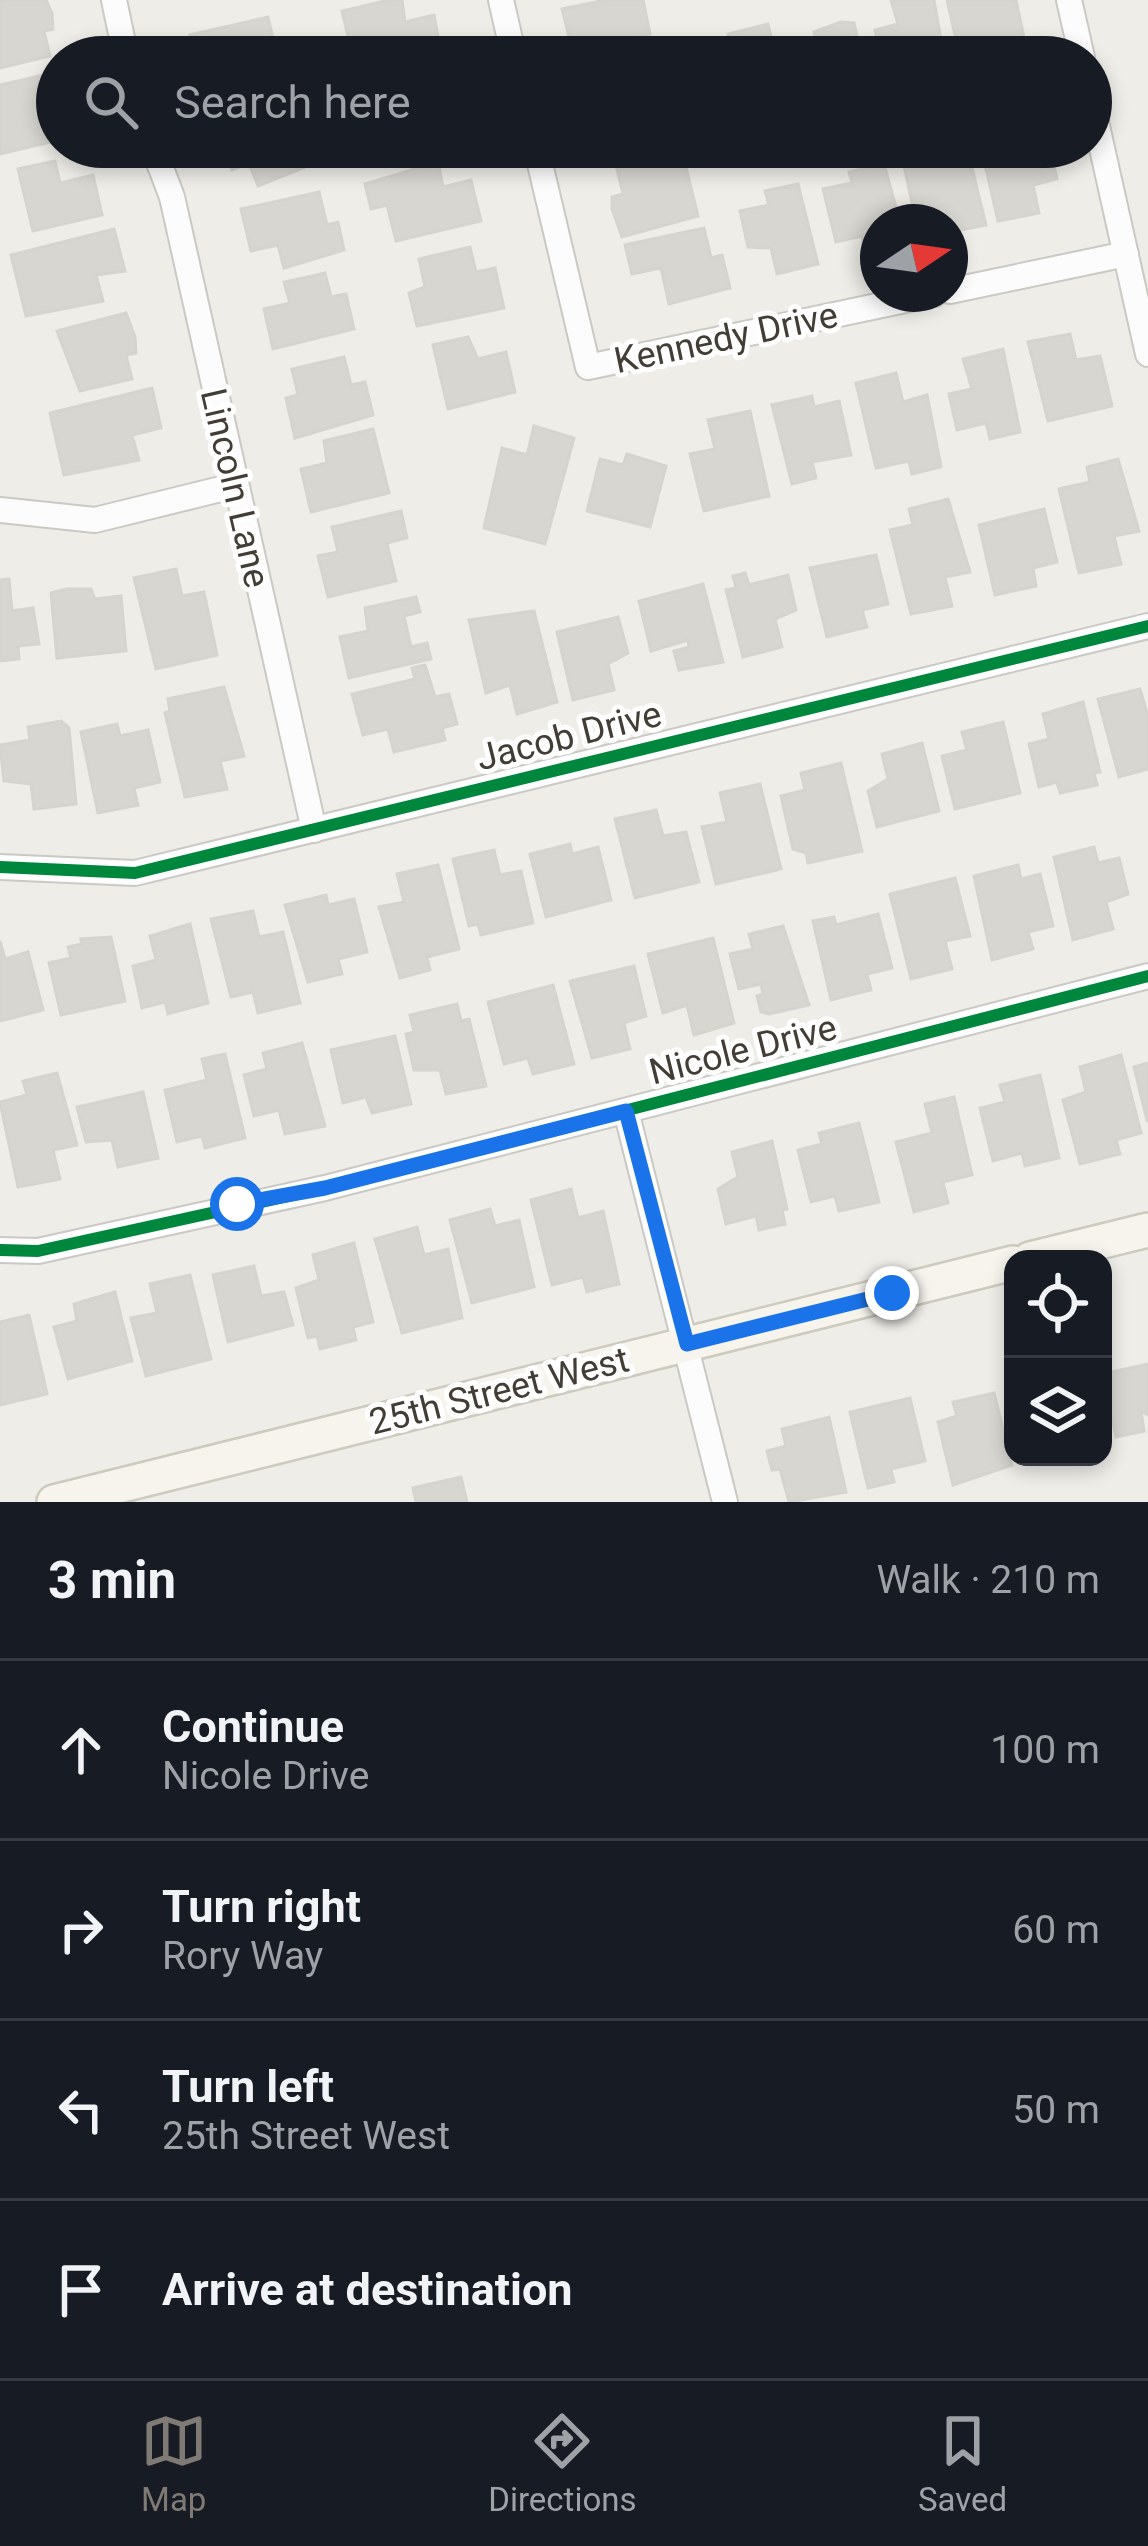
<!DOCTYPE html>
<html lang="en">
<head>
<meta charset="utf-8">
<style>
  :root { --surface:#171b24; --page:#242831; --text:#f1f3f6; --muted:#9ea1a6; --line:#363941; --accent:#7f7b74 }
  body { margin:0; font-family:Roboto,sans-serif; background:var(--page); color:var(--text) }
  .controls { position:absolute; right:36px; bottom:36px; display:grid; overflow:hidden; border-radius:24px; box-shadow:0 6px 18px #0003 }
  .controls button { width:108px; height:108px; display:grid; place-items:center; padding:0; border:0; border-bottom:3px solid var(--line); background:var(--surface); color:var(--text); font:60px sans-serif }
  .compass { position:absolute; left:860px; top:204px; width:108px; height:108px; border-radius:50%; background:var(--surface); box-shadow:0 6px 18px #0003; rotate:77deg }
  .stop { position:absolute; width:36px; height:36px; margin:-27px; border:9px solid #1a73e8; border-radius:50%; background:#fff }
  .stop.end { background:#1a73e8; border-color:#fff; box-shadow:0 3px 12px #0008 }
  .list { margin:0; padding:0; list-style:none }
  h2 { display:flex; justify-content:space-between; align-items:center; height:156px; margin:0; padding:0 48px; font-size:51px }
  h2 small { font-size:39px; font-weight:400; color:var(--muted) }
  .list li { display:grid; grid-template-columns:78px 1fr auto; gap:36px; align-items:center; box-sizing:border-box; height:180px; padding:0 48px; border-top:3px solid var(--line) }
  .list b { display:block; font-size:45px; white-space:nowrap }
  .list p { margin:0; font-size:39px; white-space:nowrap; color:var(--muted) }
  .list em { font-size:39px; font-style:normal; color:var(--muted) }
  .icon { flex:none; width:66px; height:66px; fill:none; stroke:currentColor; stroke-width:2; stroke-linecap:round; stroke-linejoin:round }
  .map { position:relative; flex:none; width:1148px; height:1502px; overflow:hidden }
  .search { position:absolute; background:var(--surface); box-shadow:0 6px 18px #0003; left:36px; right:36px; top:36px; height:132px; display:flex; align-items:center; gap:30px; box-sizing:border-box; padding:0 42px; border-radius:66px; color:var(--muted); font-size:45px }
  .sheet { height:876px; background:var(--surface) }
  nav { display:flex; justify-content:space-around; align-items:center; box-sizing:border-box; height:168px; border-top:3px solid var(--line); background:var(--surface); font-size:33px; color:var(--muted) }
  nav a { display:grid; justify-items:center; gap:6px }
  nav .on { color:var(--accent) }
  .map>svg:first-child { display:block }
</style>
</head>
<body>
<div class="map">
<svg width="1148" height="1502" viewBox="0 0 1148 1502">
  <rect width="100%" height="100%" fill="#eeede8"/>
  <!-- building -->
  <g fill="#d8d6d0" stroke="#d6d4ce" stroke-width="3">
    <path d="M0,0H46L52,13L53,29L44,31L50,56L0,68Z"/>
    <path d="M389,0H402L405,22L434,15L442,57H353L342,11Z"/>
    <path d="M606,0H643L650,34L639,37L644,57H600L596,43L572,49L562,9Z"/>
    <path d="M891,0H934L944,57H882L875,30L898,24Z"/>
    <path d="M947,0H1016L1028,56L960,57Z"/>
    <path d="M268,17L276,52L292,48L294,57H195L190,35Z"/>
    <path d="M841,22L854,23L862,57H793L791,48L816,42L814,32Z"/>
    <path d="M768,24L776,57H733L728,34Z"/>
    <path d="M57,72V113L48,115L55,141L0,154V85Z"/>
    <path d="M223,147H300L308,166L258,186L249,163L232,170Z"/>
    <path d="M967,147L986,225L950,232V222H941L937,208L914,212L903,161Z"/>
    <path d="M981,147H1050L1057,179L1033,185L1039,213L998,221Z"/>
    <path d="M683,155L698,216L622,237L612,209V197L623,194L617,169Z"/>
    <path d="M55,161L60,183L93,175L102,215L33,231L18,169Z"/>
    <path d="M438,162L443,187L471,180L481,221L396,241L387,205L371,209L365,184Z"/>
    <path d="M884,164L900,222H878V250L865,253L862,236L836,242L823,189L852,183L849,172Z"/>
    <path d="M798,184L818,264L777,274L771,248L748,247L740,211L769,205L765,191Z"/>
    <path d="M319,192L327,225L338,222L344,250L284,268L278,245L251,251L241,209Z"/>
    <path d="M704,228L711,258L722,255L730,288L669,304L661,268L632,274L625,245Z"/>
    <path d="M114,229L125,271L96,275L103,301L26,316L11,255Z"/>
    <path d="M470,247L476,272L495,268L504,308L417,326L409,293L425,287L419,259Z"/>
    <path d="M325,273L331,297L346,294L354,329L273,349L264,309L290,303L284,282Z"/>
    <path d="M126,313L135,337L136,353L126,355L132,379L80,391L57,331Z"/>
    <path d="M1070,334L1076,360L1100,356L1112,406L1048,421L1028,342Z"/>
    <path d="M468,337L478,359L506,352L515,392L448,409L433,345Z"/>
    <path d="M1003,349L1020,432L990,439L986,423L957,430L949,394L972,389L963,359Z"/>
    <path d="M344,357L351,385L365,382L373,415L295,438L286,398L298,395L292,369Z"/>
    <path d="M896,373L903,402L927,395L941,467L912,474L909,461L876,468L856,383Z"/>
    <path d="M152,388L161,428L132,435L139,460L64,475L50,413Z"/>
    <path d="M812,396L814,407L839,401L851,455L812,462L816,478L792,484L772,405Z"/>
    <path d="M750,411L769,496L704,511L690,454L715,449L708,420Z"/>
    <path d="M534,426L574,438L545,544L484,528L502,448L527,455Z"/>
    <path d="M373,429L389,493L311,512L301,469L327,463L324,441Z"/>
    <path d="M627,454L666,466L650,527L587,511L600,459L623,465Z"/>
    <path d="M1118,459L1139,531L1114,536L1121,564L1079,573L1059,489L1090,482L1087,467Z"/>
    <path d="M948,499L970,572L945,577L952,606L911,614L890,530L913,525L909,509Z"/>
    <path d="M1044,509L1057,562L1033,568L1036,586L995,595L979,525Z"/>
    <path d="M401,511L407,538L387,543L396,581L328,597L318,556L338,552L332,527Z"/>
    <path d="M876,555L888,604L862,610L867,627L827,637L810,568Z"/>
    <path d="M176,569L182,596L204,592L217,655L156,669L134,578Z"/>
    <path d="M745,573L749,585L788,575L796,610L775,619L782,647L743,657L726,590L736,588L733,576Z"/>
    <path d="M9,579L12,611L33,608L39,644L18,646L19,659L0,661V580Z"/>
    <path d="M703,584L723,662L679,670L674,651L689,647L688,640L651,651L639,601Z"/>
    <path d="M66,589H91L95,599L121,596L126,651L57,658L51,593Z"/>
    <path d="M416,597L420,612L404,616L411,647L427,643L431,659L349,678L340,637L368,631L365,608Z"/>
    <path d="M534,611L557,702L517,714L510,685L486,693L469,620Z"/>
    <path d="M618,617L628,653L608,664L614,690L573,700L557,632Z"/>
    <path d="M425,665L435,697L449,694L457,724L442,728L445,740L394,752L388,729L363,735L352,694L415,679L412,668Z"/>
    <path d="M224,687L244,756L220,761L227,789L185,797L165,713L170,711L168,699Z"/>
    <path d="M1140,689L1148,716V769L1119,777L1098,699Z"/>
    <path d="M1083,702L1100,772L1094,773L1097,785L1060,793L1057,782L1039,787L1029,744L1049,739L1043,714Z"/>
    <path d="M61,721L69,728L76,804L34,809L31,784L4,781L0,745L30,740L28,727Z"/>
    <path d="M1003,722L1020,793L955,809L942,756L967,750L962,732Z"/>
    <path d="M117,724L120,736L148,730L160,782L134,788L138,805L98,813L81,732Z"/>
    <path d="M922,743L939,811L877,827L868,791L888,779L882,754Z"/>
    <path d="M841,763L862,851L808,863L806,853L793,849L781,796L805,790L801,773Z"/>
    <path d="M760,784L781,869L716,884L702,827L727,822L720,793Z"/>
    <path d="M656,810L663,836L686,832L699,882L635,898L615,819Z"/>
    <path d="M570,844L572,854L598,847L611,900L546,917L530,854Z"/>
    <path d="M1094,847L1098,863L1119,858L1128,894L1106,902L1113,929L1073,940L1054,857Z"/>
    <path d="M494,850L500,875L521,871L533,923L481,935L478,924L469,926L453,859Z"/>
    <path d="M438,865L459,949L427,957L430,970L400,978L379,907L404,902L397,874Z"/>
    <path d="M1018,865L1021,879L1040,874L1053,926L1028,932L1033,949L992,960L974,876Z"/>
    <path d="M955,878L970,936L945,941L952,969L911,979L890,894Z"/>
    <path d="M326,895L328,905L354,899L367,952L338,959L342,974L308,982L285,905Z"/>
    <path d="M253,911L259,937L283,932L300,1003L258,1013L253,992L231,997L211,919Z"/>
    <path d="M878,914L892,968L867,974L871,990L831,1000L813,921L834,917L836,925Z"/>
    <path d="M190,924L208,1003L168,1014L165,1002L142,1008L133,966L156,960L150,936Z"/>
    <path d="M783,926L809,1005L769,1014L761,1012L757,996L763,994L761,984L739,989L730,954L753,949L749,934Z"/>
    <path d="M111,937L125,1001L61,1015L49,963L71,958L68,947L82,944L81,939Z"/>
    <path d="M713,938L734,1023L694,1035L687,1005L663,1013L648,954Z"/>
    <path d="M0,941L5,959L28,952L43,1010L0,1021Z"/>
    <path d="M634,966L646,1016L624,1023L630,1049L592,1058L570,981Z"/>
    <path d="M553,985L574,1064L533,1074L528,1058L504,1064L488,1002Z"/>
    <path d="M457,1004L461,1021L469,1019L486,1086L446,1094L440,1070H414L406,1034L414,1032L410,1015Z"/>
    <path d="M395,1036L411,1104L372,1113L366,1097L343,1103L331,1050Z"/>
    <path d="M302,1043L325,1126L285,1134L279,1110L254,1116L244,1075L267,1069L263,1053Z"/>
    <path d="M225,1054L245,1138L205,1148L202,1136L177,1142L165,1090L207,1080L202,1059Z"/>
    <path d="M1121,1055L1141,1133L1116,1140L1120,1154L1080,1164L1063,1100L1086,1092L1080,1067Z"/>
    <path d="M1148,1063V1119L1147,1120L1134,1067Z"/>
    <path d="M57,1073L77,1145L53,1150L60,1179L18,1187L0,1102L27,1095L23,1081Z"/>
    <path d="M1040,1075L1059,1158L1025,1166L1022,1153L993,1161L980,1108L1005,1102L1000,1085Z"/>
    <path d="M143,1092L158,1158L118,1167L112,1140L86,1142L77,1107Z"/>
    <path d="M954,1097L972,1175L943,1182L948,1203L914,1212L896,1142L932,1133L925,1104Z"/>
    <path d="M859,1123L879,1202L839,1211L835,1196L811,1202L798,1150L822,1144L819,1133Z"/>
    <path d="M772,1141L787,1209L782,1210L785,1224L759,1230L756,1216L726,1224L718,1189L738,1177L732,1152Z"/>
    <path d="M571,1189L578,1218L603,1211L619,1284L587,1292L583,1277L552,1285L531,1200Z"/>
    <path d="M490,1209L495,1226L519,1220L534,1287L472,1303L450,1220Z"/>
    <path d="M417,1227L424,1255L448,1249L462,1318L402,1333L375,1239Z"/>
    <path d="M354,1243L373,1322L353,1327L356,1340L320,1349L317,1336L308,1338L296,1288L319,1280L313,1255Z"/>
    <path d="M254,1266L261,1296L284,1292L293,1325L228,1342L213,1275Z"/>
    <path d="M190,1275L211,1359L146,1376L131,1318L157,1313L150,1284Z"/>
    <path d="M115,1292L132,1361L68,1379L54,1327L77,1321L74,1304Z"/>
    <path d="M29,1315L47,1394L0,1405V1322Z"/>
    <path d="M1148,1364V1415L1141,1411L1144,1431L1116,1437L1103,1374Z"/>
    <path d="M994,1393L1012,1465L953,1485L938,1422L957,1416L953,1402Z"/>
    <path d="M910,1398L925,1461L891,1469L894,1482L868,1488L850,1412Z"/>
    <path d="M829,1417L846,1492L789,1502L780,1469L772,1470L767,1451L786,1446L782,1429Z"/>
    <path d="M461,1477L467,1502H416L413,1488Z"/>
  </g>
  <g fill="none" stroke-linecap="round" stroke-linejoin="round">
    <!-- street casing -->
    <g stroke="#cac9c4" stroke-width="28">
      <g id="street">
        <path d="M114,0L126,57"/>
        <path d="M501,0L514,57"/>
        <path d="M1069,0L1082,57"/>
        <path d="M1091,99L1148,354"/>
        <path d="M153,147L172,197L314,830"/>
        <path d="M536,147L588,367L934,294"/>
        <path d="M950,291L1126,254"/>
        <path d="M0,510L95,520L233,486"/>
        <path d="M0,867L135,873L1148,626"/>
        <path d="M626,1111L725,1502"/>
        <path d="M0,1250L38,1251L325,1188L1148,976"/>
      </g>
    </g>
    <!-- secondary casing -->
    <g stroke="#cdcabf" stroke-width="38">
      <g id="secondary">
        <path d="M1030,1259L1148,1230"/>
        <path d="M54,1502L1013,1263"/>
      </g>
    </g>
    <!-- street -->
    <use href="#street" stroke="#fcfcfc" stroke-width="24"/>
    <!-- secondary -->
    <use href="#secondary" stroke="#f6f4ed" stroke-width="33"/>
    <!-- cycleway casing -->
    <g stroke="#fff" stroke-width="20">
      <g id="cycleway">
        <path d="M0,867L135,873L1148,626"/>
        <path d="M0,1250L38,1251L325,1188L1148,976"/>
      </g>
    </g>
    <!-- cycleway -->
    <use href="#cycleway" stroke="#00873e" stroke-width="12"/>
  </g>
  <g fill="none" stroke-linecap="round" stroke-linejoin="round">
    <!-- route -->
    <path stroke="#1a73e8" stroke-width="15" d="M237,1204L325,1188L626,1111L687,1344L892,1293"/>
  </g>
  <g text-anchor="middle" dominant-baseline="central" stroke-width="10" stroke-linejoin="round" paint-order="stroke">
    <!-- street labels -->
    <g font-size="36" fill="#433e35" stroke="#fff">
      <text transform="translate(726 338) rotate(-12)">Kennedy Drive</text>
      <text transform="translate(235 488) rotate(77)">Lincoln Lane</text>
      <text transform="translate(569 736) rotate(-14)">Jacob Drive</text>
      <text transform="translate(743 1050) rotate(-14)">Nicole Drive</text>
      <text transform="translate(499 1391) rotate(-14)">25th Street West</text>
    </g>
  </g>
</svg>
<div class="controls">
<button><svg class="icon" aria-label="locate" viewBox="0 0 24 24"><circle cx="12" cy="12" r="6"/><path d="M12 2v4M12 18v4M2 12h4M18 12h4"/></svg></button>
<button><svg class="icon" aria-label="layers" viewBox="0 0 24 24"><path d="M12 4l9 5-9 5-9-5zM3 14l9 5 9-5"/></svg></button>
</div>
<svg class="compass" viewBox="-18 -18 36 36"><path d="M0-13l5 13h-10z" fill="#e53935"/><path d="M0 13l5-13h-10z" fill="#9ea1a6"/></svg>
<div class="stop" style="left:237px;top:1204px"></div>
<div class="stop end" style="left:892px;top:1293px"></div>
<div class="search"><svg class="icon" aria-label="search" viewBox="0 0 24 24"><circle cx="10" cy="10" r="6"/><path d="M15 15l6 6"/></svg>Search here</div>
</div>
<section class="sheet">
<h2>3 min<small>Walk · 210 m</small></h2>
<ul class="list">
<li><svg class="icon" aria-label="ahead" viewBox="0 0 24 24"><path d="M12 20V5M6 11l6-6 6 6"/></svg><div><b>Continue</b><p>Nicole Drive</p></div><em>100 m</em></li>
<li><svg class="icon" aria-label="right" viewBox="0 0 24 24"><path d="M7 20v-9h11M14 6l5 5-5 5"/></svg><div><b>Turn right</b><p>Rory Way</p></div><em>60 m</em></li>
<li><svg class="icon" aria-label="left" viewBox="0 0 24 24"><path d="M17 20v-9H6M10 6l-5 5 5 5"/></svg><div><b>Turn left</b><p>25th Street West</p></div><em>50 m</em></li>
<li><svg class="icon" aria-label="arrive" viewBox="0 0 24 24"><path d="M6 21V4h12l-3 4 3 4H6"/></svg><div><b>Arrive at destination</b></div></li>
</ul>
</section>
<nav>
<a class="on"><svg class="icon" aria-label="map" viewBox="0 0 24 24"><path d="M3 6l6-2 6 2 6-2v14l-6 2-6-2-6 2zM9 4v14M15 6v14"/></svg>Map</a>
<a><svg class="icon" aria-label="directions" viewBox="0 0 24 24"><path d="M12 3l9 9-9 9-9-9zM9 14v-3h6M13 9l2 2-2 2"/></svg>Directions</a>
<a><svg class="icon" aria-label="saved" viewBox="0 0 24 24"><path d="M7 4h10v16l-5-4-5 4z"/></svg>Saved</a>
</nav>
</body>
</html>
